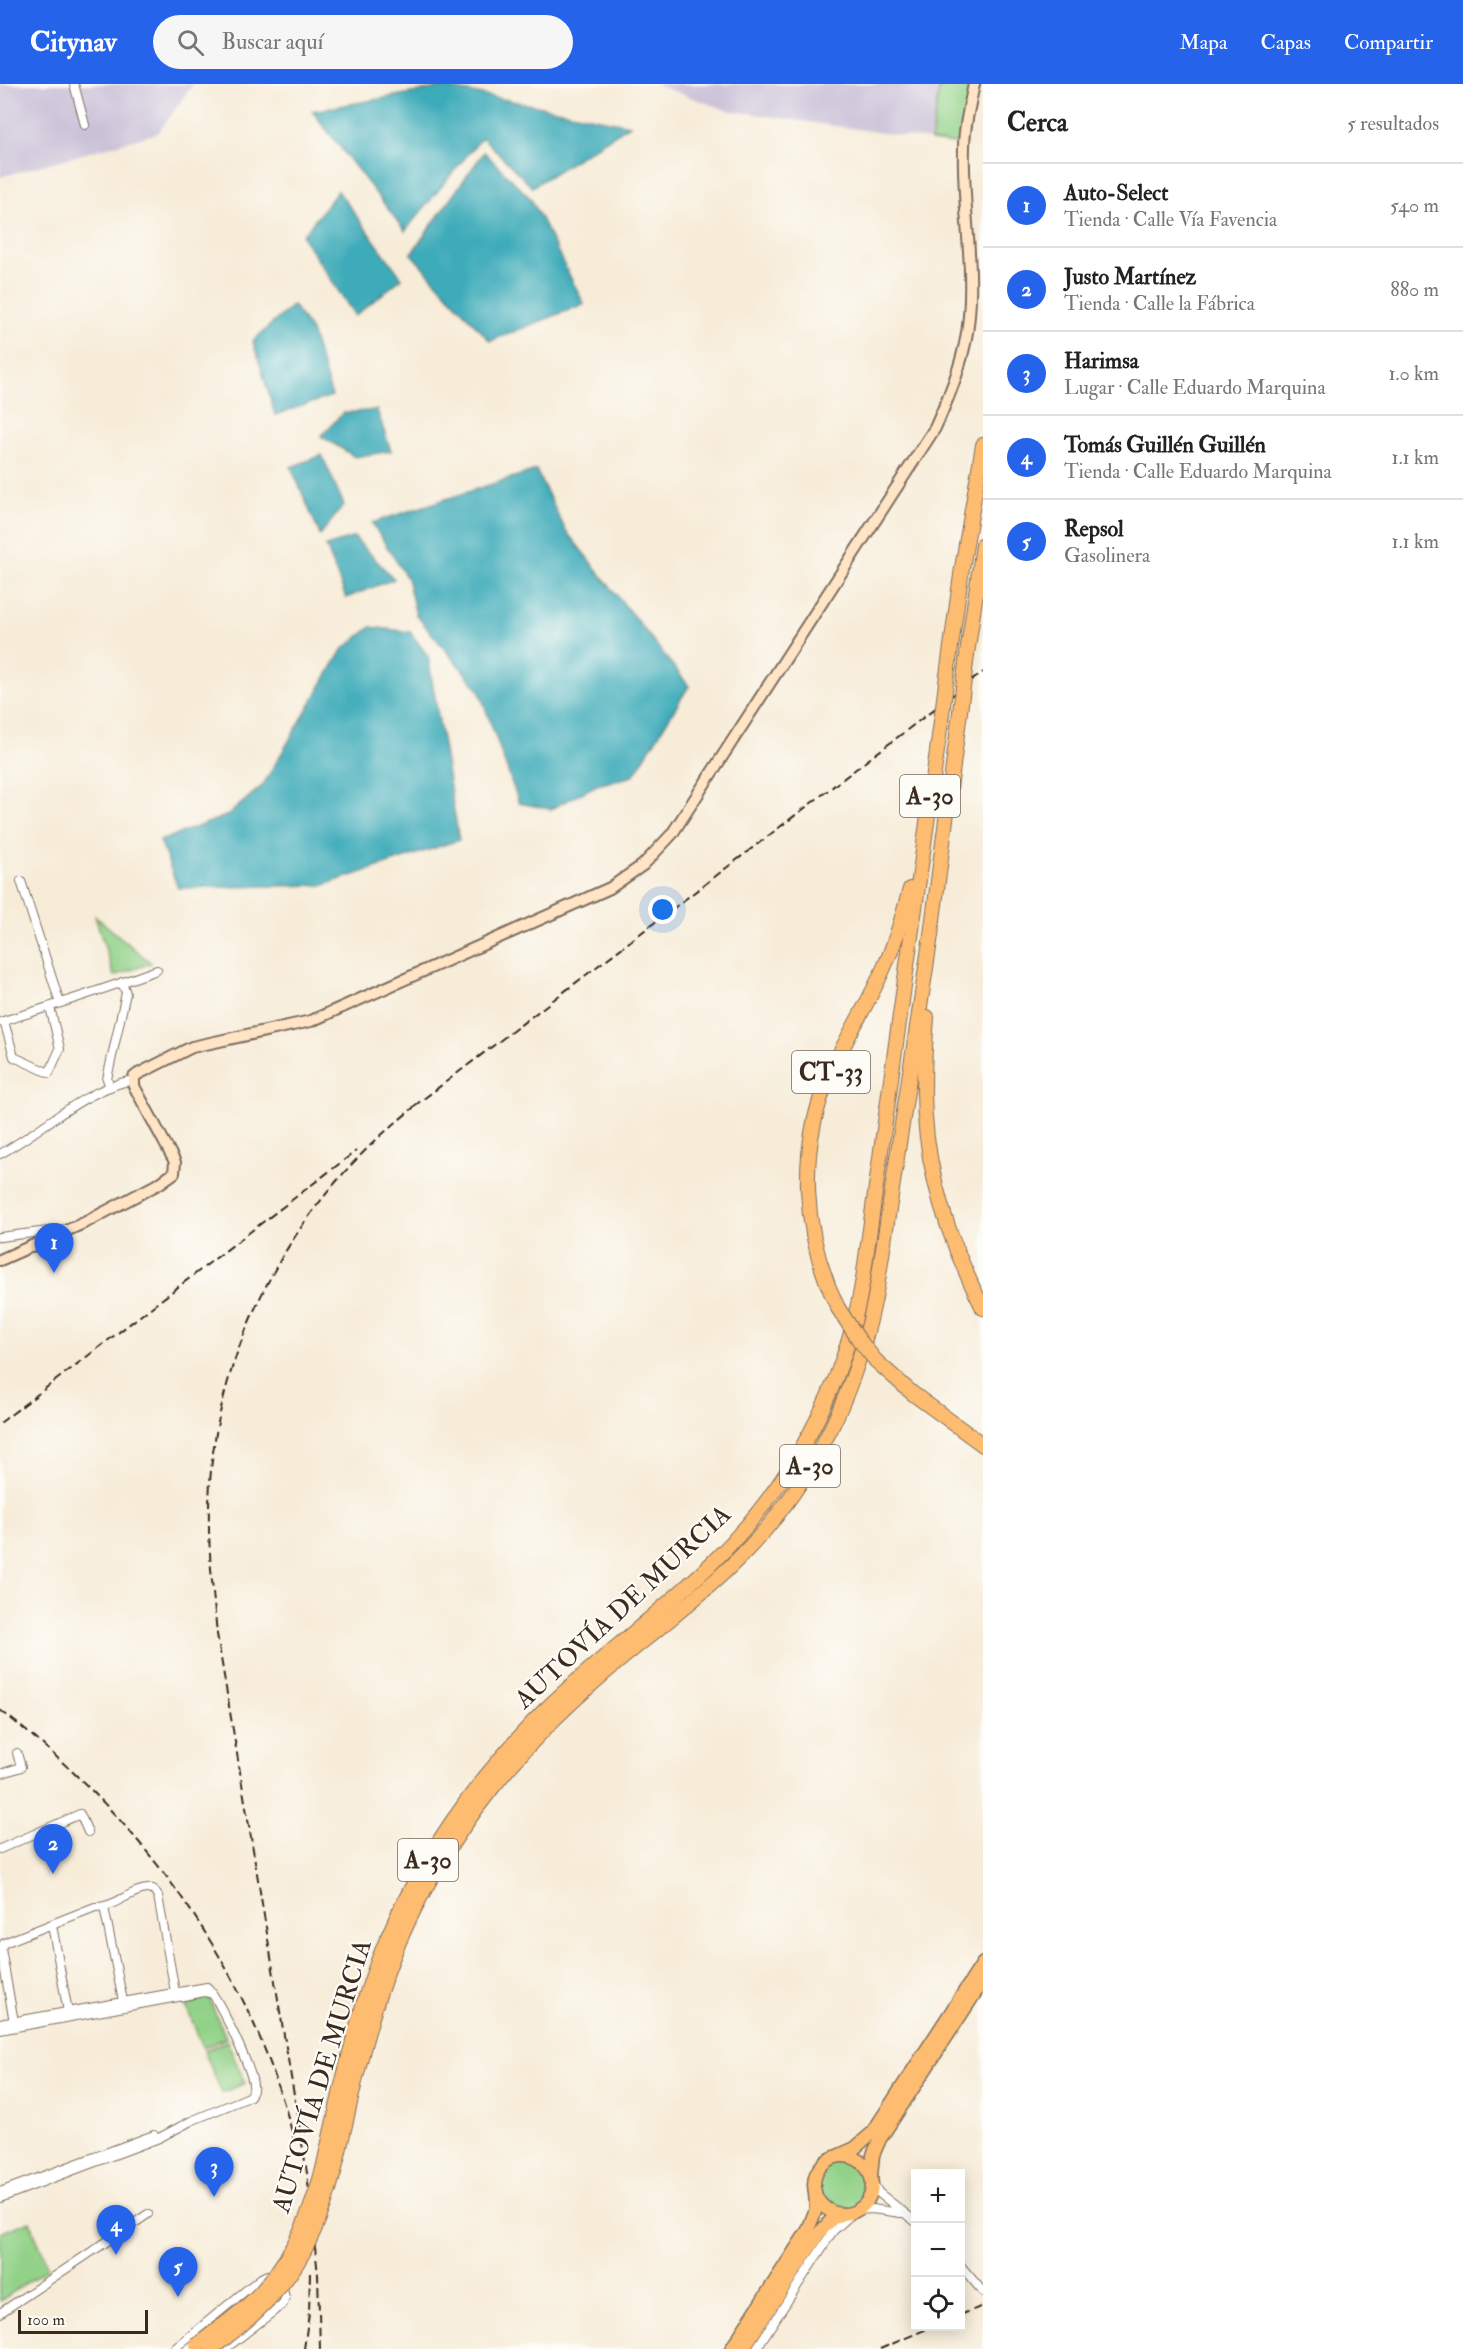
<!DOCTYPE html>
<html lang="es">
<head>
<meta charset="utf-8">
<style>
  :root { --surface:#fff; --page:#f6f6f6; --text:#222; --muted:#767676; --line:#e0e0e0; --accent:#2563eb }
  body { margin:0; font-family:"IM FELL Double Pica",serif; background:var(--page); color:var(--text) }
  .controls { position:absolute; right:18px; bottom:18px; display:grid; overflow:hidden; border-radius:0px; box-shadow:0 3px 15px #0003 }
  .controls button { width:54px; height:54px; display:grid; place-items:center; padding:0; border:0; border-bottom:2px solid var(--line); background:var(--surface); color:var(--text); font:30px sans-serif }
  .scale { position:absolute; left:18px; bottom:15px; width:130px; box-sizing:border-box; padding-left:6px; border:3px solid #3b2a1e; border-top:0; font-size:16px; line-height:21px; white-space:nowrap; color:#3b2a1e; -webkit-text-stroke:4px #fdfcf7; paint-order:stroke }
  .you { position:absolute; left:663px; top:826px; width:21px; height:21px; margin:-15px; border:4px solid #fff; border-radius:50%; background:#1a73e8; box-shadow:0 0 0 9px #1a73e833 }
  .badge { display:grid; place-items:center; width:39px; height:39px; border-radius:50%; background:var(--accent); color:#fff; font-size:20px; font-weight:700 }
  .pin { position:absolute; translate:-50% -50px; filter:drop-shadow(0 2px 3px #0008) }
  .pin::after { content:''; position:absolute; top:32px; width:21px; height:18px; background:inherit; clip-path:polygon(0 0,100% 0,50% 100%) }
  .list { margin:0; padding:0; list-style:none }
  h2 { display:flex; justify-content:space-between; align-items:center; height:78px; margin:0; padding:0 24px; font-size:26px }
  h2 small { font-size:20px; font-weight:400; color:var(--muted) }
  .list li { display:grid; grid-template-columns:39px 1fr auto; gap:18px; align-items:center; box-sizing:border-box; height:84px; padding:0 24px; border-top:2px solid var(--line) }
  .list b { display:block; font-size:22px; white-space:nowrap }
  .list p { margin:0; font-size:20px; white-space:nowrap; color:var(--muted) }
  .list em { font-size:20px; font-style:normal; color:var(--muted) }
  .icon { flex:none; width:33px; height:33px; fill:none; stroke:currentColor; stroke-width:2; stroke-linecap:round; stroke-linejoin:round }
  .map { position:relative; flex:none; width:983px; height:2265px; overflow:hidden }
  header { display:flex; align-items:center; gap:36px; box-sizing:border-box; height:84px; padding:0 30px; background:var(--accent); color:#fff }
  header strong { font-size:28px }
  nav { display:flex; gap:33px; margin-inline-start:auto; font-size:21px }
  .search { width:420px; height:54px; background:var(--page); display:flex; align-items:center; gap:15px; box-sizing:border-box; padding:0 21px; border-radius:33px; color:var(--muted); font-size:22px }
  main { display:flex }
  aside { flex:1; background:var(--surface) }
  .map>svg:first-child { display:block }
</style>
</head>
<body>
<header>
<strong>Citynav</strong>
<div class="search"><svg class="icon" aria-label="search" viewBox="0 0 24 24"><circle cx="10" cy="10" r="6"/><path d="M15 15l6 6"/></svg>Buscar aquí</div>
<nav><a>Mapa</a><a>Capas</a><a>Compartir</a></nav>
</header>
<main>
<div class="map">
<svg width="983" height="2265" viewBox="0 0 983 2265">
  <rect width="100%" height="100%" fill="#fdfcf7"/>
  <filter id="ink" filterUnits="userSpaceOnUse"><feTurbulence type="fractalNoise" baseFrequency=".0167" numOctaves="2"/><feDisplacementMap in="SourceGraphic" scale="12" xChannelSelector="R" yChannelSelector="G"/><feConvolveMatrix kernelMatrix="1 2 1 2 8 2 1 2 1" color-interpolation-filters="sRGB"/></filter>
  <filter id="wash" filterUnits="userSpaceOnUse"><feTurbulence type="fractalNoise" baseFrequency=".008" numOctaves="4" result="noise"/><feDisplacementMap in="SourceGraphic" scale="24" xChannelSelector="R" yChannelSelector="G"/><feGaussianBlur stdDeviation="1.35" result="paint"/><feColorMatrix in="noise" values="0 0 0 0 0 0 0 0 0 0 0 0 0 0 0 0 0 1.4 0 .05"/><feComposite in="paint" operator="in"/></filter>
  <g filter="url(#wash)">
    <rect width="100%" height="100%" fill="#f7ecd8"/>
    <!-- industrial -->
    <g fill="#c9bfd7">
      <path d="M0,0H193L158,49L0,93Z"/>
      <path d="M654,0H980L964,61L726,26Z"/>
    </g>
    <!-- green -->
    <g fill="#92d288" stroke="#667e53" stroke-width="1.5">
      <path d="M940,0H974L964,61L931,57Z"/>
      <path d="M95,832L151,879L114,892Z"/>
      <path d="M208,1912L226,1954L203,1964L186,1922Z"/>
      <path d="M227,1957L245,1999L222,2009L204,1967Z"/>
      <circle cx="843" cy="2101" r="29"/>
      <path d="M30,2137L48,2184L0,2217V2149Z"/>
    </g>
    <!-- water -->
    <g fill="#3cabb9" stroke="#3c6a6c" stroke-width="1.5">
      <path d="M444,3L630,41L532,103L482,53L405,147L312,27Z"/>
      <path d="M484,68L531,115L584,220L490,257L411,170Z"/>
      <path d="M338,107L402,194L355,232L302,152Z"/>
      <path d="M293,221L311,247L332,312L275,331L253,257Z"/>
      <path d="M377,326L391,367L355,373L321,352L343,329Z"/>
      <path d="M322,371L344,421L320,451L291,383Z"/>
      <path d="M536,386L566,447L689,602L633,692L597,701L551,725L519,719L479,606L416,531L407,494L372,439Z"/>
      <path d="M354,453L394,495L346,514L326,462Z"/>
      <path d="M371,543L410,548L428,572L459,756L324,801L178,804L160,757L228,731L263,701L342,566Z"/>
    </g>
  </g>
  <g filter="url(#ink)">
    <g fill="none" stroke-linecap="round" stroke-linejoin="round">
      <!-- street casing -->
      <g stroke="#7d6e5f" stroke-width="10">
        <g id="street">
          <path d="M74,0L85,41"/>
          <path d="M21,797L60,919"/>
          <path d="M4,937L14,973L49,989L60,965L50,923"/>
          <path d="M0,938C53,922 105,905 157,886"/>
          <path d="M110,1003L107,995L126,909L122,898"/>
          <path d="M0,1070C44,1046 82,1006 133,996"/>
          <path d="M0,1153L64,1145"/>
          <path d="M0,1690L21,1683L17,1669"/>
          <path d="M0,1765L80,1730L88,1748"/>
          <path d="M104,1823L123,1917"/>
          <path d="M52,1841L68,1928"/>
          <path d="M14,1938L1,1865L4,1859L95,1823C116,1824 132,1803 153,1805L158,1812L175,1908"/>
          <path d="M0,1940L207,1903C218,1913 252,1985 253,2001C254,2006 253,2009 249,2013L191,2037L159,2054L0,2114"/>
          <path d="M0,1946L205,1908L212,1910"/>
          <path d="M871,2096L879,2109L916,2138"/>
          <path d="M0,2108L154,2051"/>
          <path d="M858,2126L872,2125L901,2129"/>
          <path d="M960,2181L983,2208"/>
          <path d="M0,2229L148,2130"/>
          <path d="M174,2265L261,2194L267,2191L273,2192"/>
          <path d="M225,2265L283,2220L285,2214L282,2200"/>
          <path d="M756,2265L833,2147L854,2128"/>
        </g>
      </g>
      <!-- secondary casing -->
      <g stroke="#7d6e5f" stroke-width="14">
        <path id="secondary" d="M0,1176L86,1138L160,1099L174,1089L175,1078L134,1002V993L138,990L192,963L311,937L610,804L643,781L672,750L935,344C951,308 966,272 969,232C974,176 962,119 964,63C964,42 970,21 974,0"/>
      </g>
      <!-- primary casing -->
      <g stroke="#7d6e5f" stroke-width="15">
        <g id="primary">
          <circle cx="843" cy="2101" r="29"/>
          <path d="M835,2073L855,2064L872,2049L983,1879"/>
          <path d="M871,2092L873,2071L880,2055L983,1897"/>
          <path d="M731,2265L808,2146L816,2125L815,2108"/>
          <path d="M743,2265L820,2148L832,2135L843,2130"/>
        </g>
      </g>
      <!-- highway casing -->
      <g stroke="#7d6e5f" stroke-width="16">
        <g id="highway">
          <path d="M967,570L983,461"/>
          <path d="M948,584L962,484L983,361"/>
          <path d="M927,933C925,957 924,982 924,1007C924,1082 949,1158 983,1224"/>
          <path d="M838,1224C802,1150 797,1066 830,989C847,952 870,917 886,879C897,855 903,830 910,805"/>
          <path d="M876,1277L912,1309L983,1361"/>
          <path d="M323,2085C339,2015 353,1944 378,1877C403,1811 442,1747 486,1692C505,1669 525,1645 547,1624C600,1573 660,1530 712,1479C791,1402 845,1303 863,1195L938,660"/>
          <path d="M334,2088C351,2018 364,1947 390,1880C414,1817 451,1756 493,1703C532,1654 577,1611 626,1571C665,1539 705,1508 741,1472C814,1399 861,1299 878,1197L931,851L960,628"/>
        </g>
      </g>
      <!-- street -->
      <use href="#street" stroke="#fff" stroke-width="8"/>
      <!-- secondary -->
      <use href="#secondary" stroke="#ffe4c6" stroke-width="10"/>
      <!-- primary -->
      <use href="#primary" stroke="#febc70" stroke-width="12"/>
      <!-- highway -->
      <use href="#highway" stroke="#febc70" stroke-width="14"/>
      <!-- rail -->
      <g stroke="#3b2a1e" stroke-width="2" stroke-dasharray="9 4.5" stroke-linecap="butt">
        <path d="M413,1023L983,588"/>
        <path d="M0,1339L356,1067"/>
        <path d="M0,1626C140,1733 251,1882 294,2056"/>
        <path d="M960,2231L983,2222"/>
        <path d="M304,2265L309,2229L310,2189"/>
        <path d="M320,2265L318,2191L307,2089L217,1550C213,1507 208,1465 209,1423C211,1285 276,1150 376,1056C390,1043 405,1031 420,1018"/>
        <path d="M880,2265L934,2242"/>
      </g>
      <!-- highway-bridge casing -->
      <g stroke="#7d6e5f" stroke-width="16" stroke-linecap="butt">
        <g id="highway-bridge">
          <path d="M960,628L967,570"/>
          <path d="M938,660L948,584"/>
          <path d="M838,1224L859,1256L876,1277"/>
          <path d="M197,2261C214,2248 232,2235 248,2221C288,2184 309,2136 323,2085"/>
          <path d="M211,2265C282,2212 311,2174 334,2088"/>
        </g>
      </g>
      <!-- highway-bridge -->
      <use href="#highway-bridge" stroke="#febc70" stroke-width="14"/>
    </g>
  </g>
  <g text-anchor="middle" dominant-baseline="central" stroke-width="4.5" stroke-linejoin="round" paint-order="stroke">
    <!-- shield labels -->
    <g fill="#fdfcf7" stroke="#75695f" stroke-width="1.5">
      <rect x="900" y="691" width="60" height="42" rx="4.5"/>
      <rect x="792" y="967" width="78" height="42" rx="4.5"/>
      <rect x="780" y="1361" width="60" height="42" rx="4.5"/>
      <rect x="398" y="1755" width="60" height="42" rx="4.5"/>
    </g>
    <g font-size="24" font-weight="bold" fill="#3b2a1e">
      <text x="930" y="712">A-30</text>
      <text x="831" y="988">CT-33</text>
      <text x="810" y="1382">A-30</text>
      <text x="428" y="1776">A-30</text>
    </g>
    <!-- street labels -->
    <g font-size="26" fill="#3b2a1e" stroke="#fdfcf7">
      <text transform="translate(623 1523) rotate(-43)">AUTOVÍA DE MURCIA</text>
      <text transform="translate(322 1992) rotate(-73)">AUTOVÍA DE MURCIA</text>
    </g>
  </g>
</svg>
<div class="controls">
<button>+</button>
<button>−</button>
<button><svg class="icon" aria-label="locate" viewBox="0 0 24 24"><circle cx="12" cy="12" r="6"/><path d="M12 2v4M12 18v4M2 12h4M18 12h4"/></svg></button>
</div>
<div class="scale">100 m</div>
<div class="you"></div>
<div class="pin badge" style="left:54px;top:1189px">1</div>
<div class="pin badge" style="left:53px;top:1790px">2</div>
<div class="pin badge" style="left:214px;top:2113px">3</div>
<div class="pin badge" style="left:116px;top:2171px">4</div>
<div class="pin badge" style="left:178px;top:2213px">5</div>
</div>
<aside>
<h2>Cerca<small>5 resultados</small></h2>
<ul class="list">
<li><span class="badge">1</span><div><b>Auto-Select</b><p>Tienda · Calle Vía Favencia</p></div><em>540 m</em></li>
<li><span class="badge">2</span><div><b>Justo Martínez</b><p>Tienda · Calle la Fábrica</p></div><em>880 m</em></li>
<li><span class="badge">3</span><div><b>Harimsa</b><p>Lugar · Calle Eduardo Marquina</p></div><em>1.0 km</em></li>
<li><span class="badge">4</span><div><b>Tomás Guillén Guillén</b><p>Tienda · Calle Eduardo Marquina</p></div><em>1.1 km</em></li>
<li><span class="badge">5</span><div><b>Repsol</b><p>Gasolinera</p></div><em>1.1 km</em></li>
</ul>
</aside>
</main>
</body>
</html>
